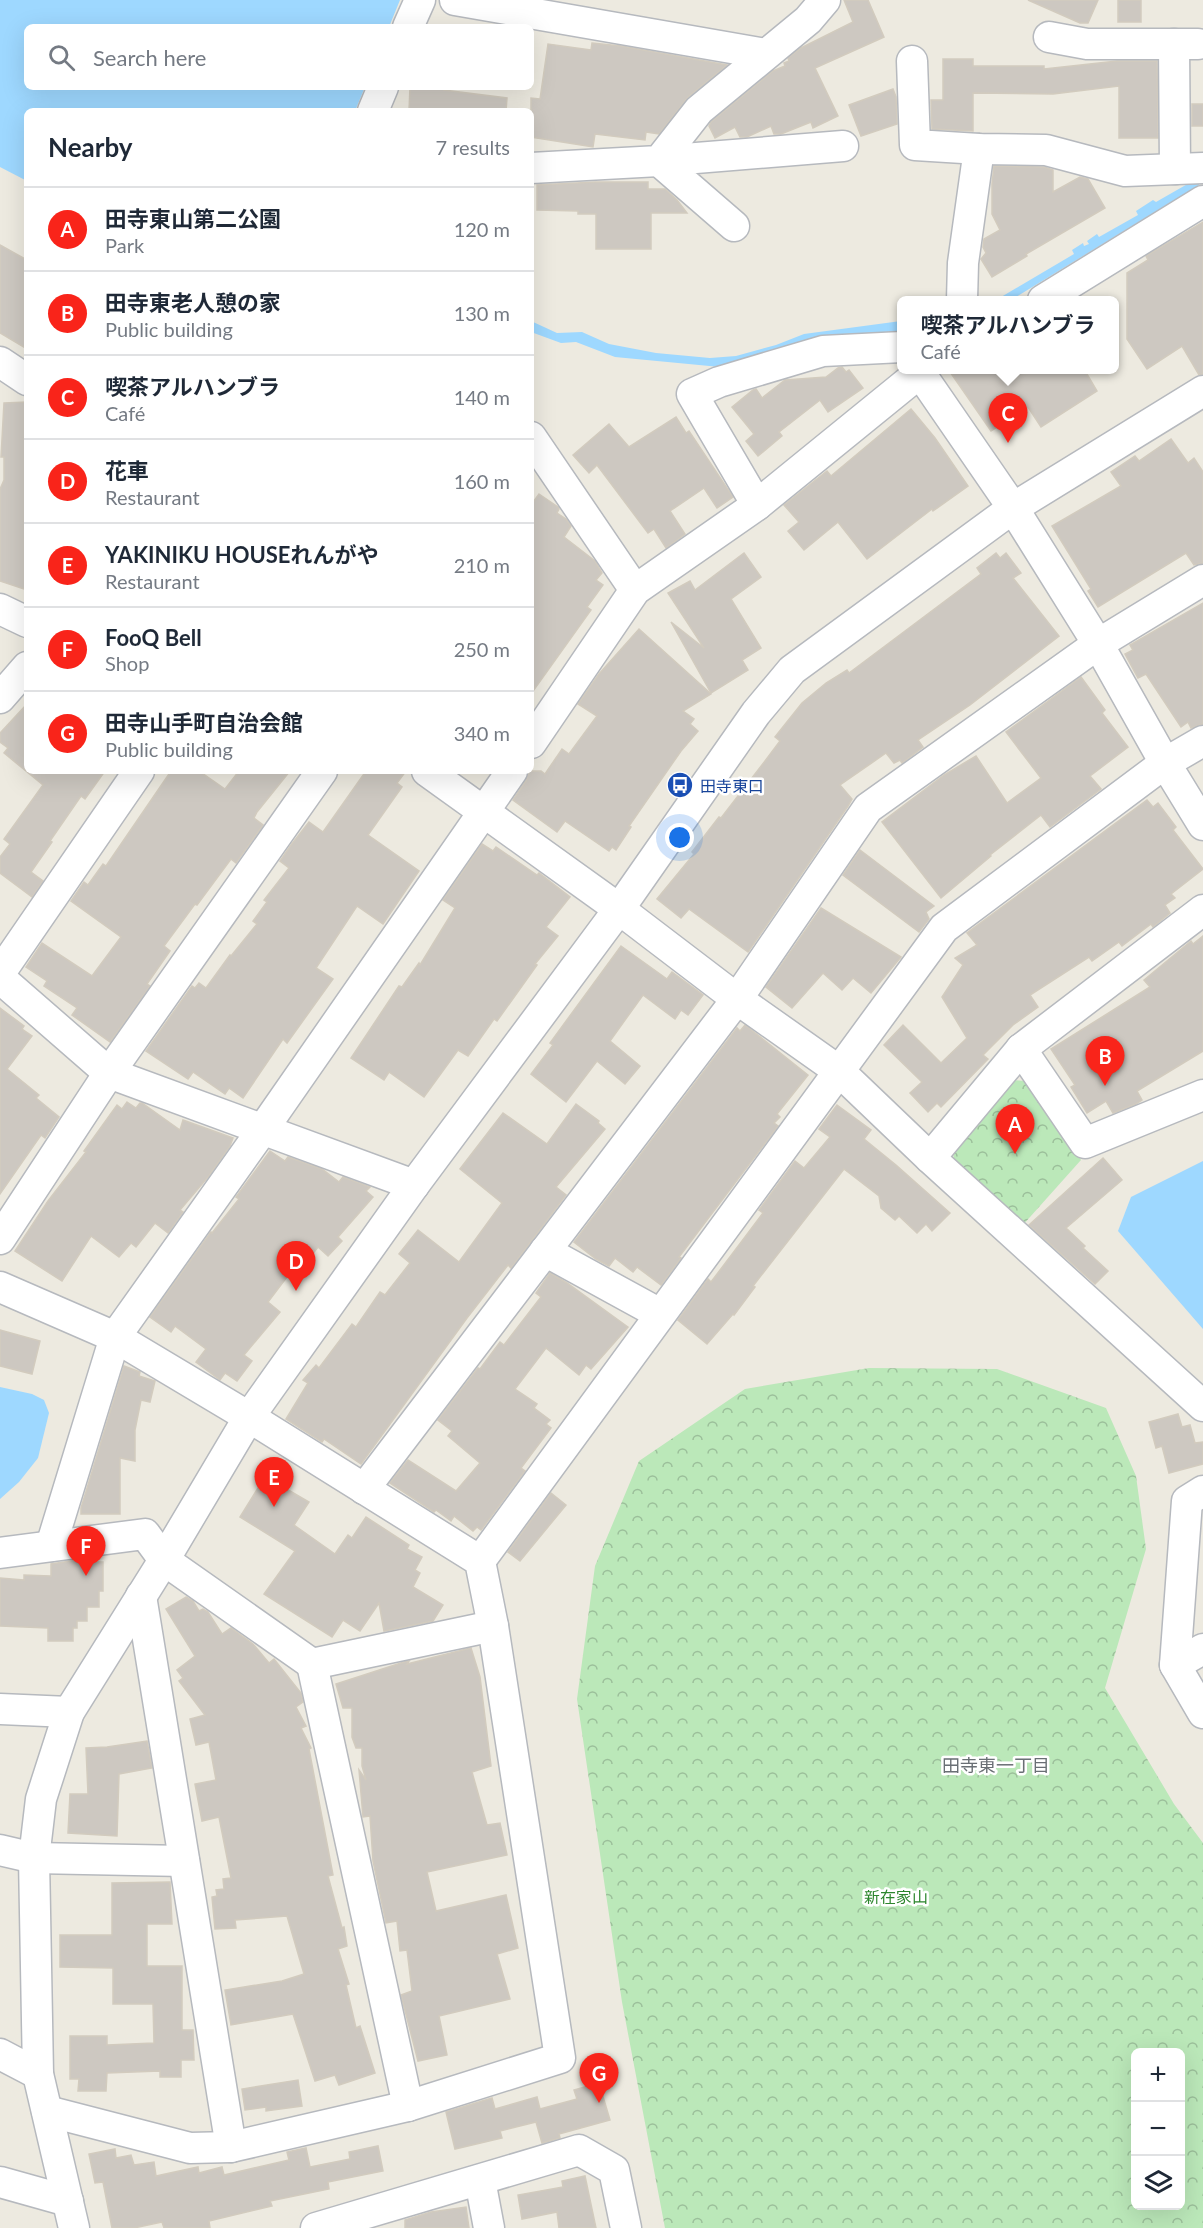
<!DOCTYPE html>
<html lang="en">
<head>
<meta charset="utf-8">
<style>
  :root { --surface:#fff; --page:#f6f6f7; --text:#1f2937; --muted:#747a83; --line:#e0e1e3; --accent:#f9241a }
  body { margin:0; font-family:Lato,"Noto Sans JP",sans-serif; background:var(--page); color:var(--text) }
  .controls { position:absolute; right:18px; bottom:18px; display:grid; overflow:hidden; border-radius:9px; box-shadow:0 6px 24px #0002 }
  .controls button { width:54px; height:54px; display:grid; place-items:center; padding:0; border:0; border-bottom:2px solid var(--line); background:var(--surface); color:var(--text); font:30px sans-serif }
  .you { position:absolute; left:680px; top:838px; width:21px; height:21px; margin:-15px; border:4px solid #fff; border-radius:50%; background:#1a73e8; box-shadow:0 0 0 9px #1a73e833 }
  .badge { display:grid; place-items:center; width:39px; height:39px; border-radius:50%; background:var(--accent); color:#fff; font-size:20px; font-weight:700 }
  .pin { position:absolute; translate:-50% -50px; filter:drop-shadow(0 2px 3px #0008) }
  .pin::after { content:''; position:absolute; top:32px; width:21px; height:18px; background:inherit; clip-path:polygon(0 0,100% 0,50% 100%) }
  .popup { position:absolute; left:897px; top:296px; width:222px; height:78px; box-sizing:border-box; display:grid; place-content:center; border-radius:9px; background:var(--surface); filter:drop-shadow(0 2px 4px #0005); font-size:20px; white-space:nowrap; color:var(--muted) }
  .popup b { font-size:22px; color:var(--text) }
  .popup::after { content:''; position:absolute; left:50%; top:100%; margin-left:-12px; border:12px solid transparent; border-top-color:var(--surface) }
  .list { margin:0; padding:0; list-style:none }
  h2 { display:flex; justify-content:space-between; align-items:center; height:78px; margin:0; padding:0 24px; font-size:26px }
  h2 small { font-size:20px; font-weight:400; color:var(--muted) }
  .list li { display:grid; grid-template-columns:39px 1fr auto; gap:18px; align-items:center; box-sizing:border-box; height:84px; padding:0 24px; border-top:2px solid var(--line) }
  .list b { display:block; font-size:22px; white-space:nowrap }
  .list p { margin:0; font-size:20px; white-space:nowrap; color:var(--muted) }
  .list em { font-size:20px; font-style:normal; color:var(--muted) }
  .icon { flex:none; width:33px; height:33px; fill:none; stroke:currentColor; stroke-width:2; stroke-linecap:round; stroke-linejoin:round }
  .map { position:relative; flex:none; width:1203px; height:2228px; overflow:hidden }
  .search { position:absolute; background:var(--surface); box-shadow:0 6px 24px #0002; left:24px; top:24px; width:510px; height:66px; display:flex; align-items:center; gap:15px; box-sizing:border-box; padding:0 21px; border-radius:9px; color:var(--muted); font-size:22px }
  .panel { position:absolute; background:var(--surface); box-shadow:0 6px 24px #0002; left:24px; top:108px; width:510px; height:666px; border-radius:9px }
  .map>svg:first-child { display:block }
</style>
</head>
<body>
<div class="map">
<svg width="1203" height="2228" viewBox="0 0 1203 2228">
  <defs>
    <pattern id="forest-crowns" width="20" height="18" patternUnits="userSpaceOnUse" patternTransform="scale(1.5)"><rect width="20" height="18" fill="#bbe8b9"/><path d="M2 6a3 3 0 1 1 6 0M12 15a3 3 0 1 1 6 0" fill="none" stroke="#9bbf9a"/></pattern>
  </defs>
  <rect width="100%" height="100%" fill="#edeae0"/>
  <!-- forest -->
  <g fill="url(#forest-crowns)" fill-rule="evenodd">
    <path d="M1012,1080L1025,1081L1081,1160L1022,1226L954,1163L953,1148Z"/>
    <path d="M869,1368L997,1369L1106,1408L1136,1476L1146,1549L1105,1688L1174,1804L1203,1843V2228H665L622,2002L577,1699L595,1566L639,1461L745,1389ZM1136,2052H1180V2206H1136Z"/>
  </g>
  <!-- water -->
  <g fill="#9ed8ff">
    <path d="M0,0H400L389,27H27V87H365L355,111H27V181L0,167Z"/>
    <path d="M1198,178L1199,185L1011,300H996L1074,254L1072,250L1083,243L1084,246L1089,244L1087,241L1097,234L1099,237L1138,215L1136,211L1153,200L1156,202Z"/>
    <path d="M531,321L557,333L582,332L609,344L656,353L710,358L736,356L776,345L804,334L901,321L902,331L826,340L720,367L615,357L576,342L561,343L531,332Z"/>
    <path d="M1203,1161V1329L1118,1231L1131,1197Z"/>
    <path d="M0,1387L32,1394L44,1400L49,1413L38,1458L19,1482L0,1499Z"/>
  </g>
  <!-- building -->
  <g fill="#cdc8c1" stroke="#d2cbbe" stroke-width="1.5">
    <path d="M844,0H868L884,37L815,68L838,116L813,128L811,122L781,134H774L771,126L747,137H740L735,127L715,138L709,126L711,122L773,71L785,66L784,63L789,61L788,58L801,48L853,22Z"/>
    <path d="M1028,0H1098L1088,23H1080Z"/>
    <rect x="1118" y="0" width="23" height="22"/>
    <path d="M592,43L621,46L727,65L688,97L659,134L646,132L645,140L595,134L593,147L531,137V98L540,99L548,44L591,50Z"/>
    <path d="M943,59H973V66H1044V69L1117,61H1157L1158,138H1119V86L1053,94L973,93V131L932,129L931,100H943Z"/>
    <path d="M410,87H444V90L507,98L506,111H409Z"/>
    <path d="M893,89L896,97L897,124L861,136L849,105Z"/>
    <rect x="1192" y="104" width="11" height="22"/>
    <path d="M994,166L1044,167L1053,170V192L1080,177L1088,179L1105,208L1026,254L1027,256L992,277L981,259L986,253L983,247L984,239L1000,230L992,214V184Z"/>
    <path d="M596,182H648V189H665L677,200L687,213H651V249H596V214H578V211L537,210V185Z"/>
    <path d="M1203,222V374L1199,375L1182,346L1147,369L1127,339V273L1148,260L1146,256Z"/>
    <path d="M0,245L27,260V349L0,333Z"/>
    <path d="M842,367L846,372L849,370L863,388L828,412L820,400L779,432L782,436L758,456L746,441L754,434L732,407L753,390L756,389L762,398L785,380L826,377L838,368Z"/>
    <path d="M948,369H1084L1097,391L1041,427L1028,407L991,431Z"/>
    <path d="M27,402V590L0,581V489L4,480V457H1L4,403Z"/>
    <path d="M911,409L935,438L968,486L933,511L932,509L867,559L838,522L804,550L788,531L799,522L784,505L827,471L831,476Z"/>
    <path d="M676,417L686,433L689,431L733,497L717,508L704,488L670,511L685,534L666,548L654,529L648,533L597,465L589,473L573,455L609,424L629,447Z"/>
    <path d="M1171,439L1188,463L1194,458L1203,472V563L1194,565L1186,553L1098,607L1088,591L1091,589L1052,526L1121,486L1111,472L1135,456L1139,461Z"/>
    <path d="M539,494L558,507L559,509L557,513L566,519L571,526L564,537L595,561L602,573L596,580L603,585L587,607L591,610L531,694V505Z"/>
    <path d="M744,553L761,577L731,599L761,648L742,660L748,670L711,693L671,622L704,648L668,593L690,581L695,590Z"/>
    <path d="M996,553L1000,558L1006,553L1021,573L1013,578L1059,636L970,705L918,740L923,747L902,763L900,760L894,763L886,753L840,785L852,799L848,806L748,952L689,909L681,918L657,899L694,854L692,852L719,817L721,818L765,761L780,741L775,737L802,703L826,683L847,670L849,673L981,574L977,568Z"/>
    <path d="M1203,603V724L1191,728L1188,722L1181,727L1146,674L1138,678L1125,654L1133,650L1130,645Z"/>
    <path d="M639,629L711,694L683,711L694,719L690,724L698,731L681,751L629,826L631,827L616,850L612,847L609,851L565,821L557,832L513,800L526,781L529,771H541L545,774L562,749L569,754L597,716L578,704L599,674Z"/>
    <path d="M1081,677L1105,710L1102,713L1128,747L1090,776L1101,789L1050,827L1041,815L990,855L991,856L941,898L882,822L944,775L976,756L1007,803L1041,778L1006,732Z"/>
    <path d="M27,704V771H105L85,799L81,796L50,841L52,842L31,872L43,881L32,897L0,873V857L10,844L4,839L43,785L4,753L8,748L0,742V733Z"/>
    <path d="M171,771H199L225,789L239,771H290L257,812L254,818L263,825L236,863L231,859L197,905L195,904L164,946L170,951L147,984L150,986L110,1042L72,1015L77,1008L44,986L47,981L26,967L42,943L92,976L121,937L71,901L84,882L88,885L103,864L106,866Z"/>
    <path d="M366,771H406L397,783L402,787L368,835L419,871L383,924L357,906L316,968L333,979L287,1043L283,1039L243,1098L229,1088L225,1094L193,1072L188,1079L146,1051L192,986L195,988L199,983L206,988L230,955L231,956L257,924L253,921L267,902L264,900L289,868L280,861L291,845L309,822L323,832Z"/>
    <path d="M1147,800L1153,807L1158,803L1176,827L1173,830L1203,869L1171,894L1175,898L1165,905L1170,913L1153,927L1151,924L1122,946L1119,942L1092,961L1089,957L1030,995L1038,1007L1013,1025L983,1055L988,1059L941,1107L937,1103L928,1112L910,1093L922,1082L884,1045L903,1025L941,1063L967,1038L942,997L963,965L955,958L977,945L967,933Z"/>
    <path d="M482,844L493,851L496,847L537,875L539,873L570,897L546,927L558,936L535,964L537,965L497,1021L494,1019L468,1056L458,1050L424,1097L389,1072L384,1080L351,1058L399,986L402,987L419,963L420,965L455,908L443,900Z"/>
    <path d="M860,850L934,906L926,912L929,919L919,932L843,875Z"/>
    <path d="M821,908L901,957L871,993L853,978L842,990L823,973L792,1008L766,987Z"/>
    <path d="M1203,936V1051L1137,1091L1142,1100L1136,1104L1113,1113L1106,1101L1087,1113L1071,1087L1075,1085L1051,1049L1150,987L1144,980L1191,941L1193,944Z"/>
    <path d="M621,946L667,979L672,972L703,995L688,1015L681,1010L675,1019L643,995L610,1041L640,1066L625,1084L597,1061L566,1102L531,1074L553,1045L550,1043Z"/>
    <path d="M0,1008L24,1026L22,1029L32,1036L7,1069L39,1095L36,1098L59,1117L45,1138L41,1135L0,1194Z"/>
    <path d="M745,1025L808,1075L777,1114L780,1117L774,1123L778,1126L679,1257L681,1258L661,1285L637,1267L633,1272L615,1258L609,1266L596,1259L574,1242L737,1028L740,1031Z"/>
    <path d="M127,1102L136,1108L140,1103H142L180,1130L183,1120L233,1138L230,1146L208,1177L180,1210L183,1212L168,1233L155,1223L136,1247L131,1243L119,1257L91,1236L62,1281L15,1251L48,1201L86,1152L84,1151L117,1105L122,1109Z"/>
    <path d="M576,1104L599,1121L598,1123L605,1129L556,1187L566,1195L511,1268L508,1265L467,1318L361,1464L324,1439L322,1442L286,1419L308,1383L303,1380L316,1365L319,1368L352,1324L356,1327L380,1292L385,1295L410,1263L399,1254L418,1230L459,1262L502,1203L460,1169L503,1113L547,1144Z"/>
    <path d="M837,1105L871,1130L864,1139L896,1165L950,1213L932,1231L926,1224L917,1233L899,1216L895,1220L881,1208L879,1196L844,1169L753,1286L755,1287L734,1315L733,1314L707,1344L678,1320L708,1279L711,1282L742,1241L763,1213L759,1210L795,1161L804,1168L830,1137L819,1129Z"/>
    <path d="M270,1151L285,1161L288,1157L322,1169L339,1182L343,1177L370,1187L366,1191L373,1197L338,1237L342,1241L328,1256L318,1247L298,1273L293,1269L268,1302L280,1312L244,1355L252,1361L237,1381L225,1373L220,1380L196,1362L206,1349L175,1326L171,1332L150,1317L211,1232L212,1233L239,1199L236,1197Z"/>
    <path d="M1103,1158L1122,1180L1066,1228L1085,1246L1083,1248L1108,1271L1095,1284L1029,1225Z"/>
    <path d="M550,1273L567,1283L628,1327L591,1369L586,1365L579,1375L546,1348L515,1389L537,1404L534,1408L550,1420L546,1424L551,1428L521,1468L525,1471L481,1530L477,1527L473,1531L454,1516L451,1521L436,1510L434,1512L390,1483L408,1460L456,1491L480,1463L448,1436L452,1431L438,1420L478,1368L480,1369L500,1342L504,1345L541,1297L536,1293Z"/>
    <path d="M0,1330L40,1341L32,1374L0,1366Z"/>
    <path d="M124,1366L140,1372L139,1376L155,1381L150,1402L141,1400L135,1430V1461L120,1458V1514H81V1508Z"/>
    <path d="M1178,1414L1182,1427L1190,1425L1195,1443L1203,1442V1464L1169,1473L1162,1446L1156,1448L1149,1422Z"/>
    <path d="M271,1480L309,1502L294,1525L335,1554L348,1535L352,1538L366,1517L409,1545L407,1549L422,1557L415,1570L420,1573L413,1587L443,1605L433,1621L384,1631L379,1603L360,1631L343,1620L332,1637L264,1594L295,1551L240,1517L258,1488L264,1492Z"/>
    <path d="M551,1493L566,1505L520,1561L508,1552Z"/>
    <path d="M91,1558V1562H103V1591H99V1607H87V1621H77V1628H73V1641H48V1628L0,1626V1578L24,1580V1575L51,1576V1564Z"/>
    <path d="M186,1597L193,1601L199,1611L203,1609L208,1612L222,1634L231,1628L253,1644L269,1663L274,1659L301,1693L303,1702L296,1707L306,1726L301,1728L311,1748L309,1749L333,1875L328,1876L342,1928L344,1927L347,1946L338,1949L349,1984L346,1985L356,2028L360,2026L375,2073L339,2085L335,2075L315,2081L293,2014L231,2025L225,1990L282,1981L304,1974L287,1916L235,1920L236,1928L215,1929L212,1897L217,1896L216,1890L224,1889L223,1879L231,1878L219,1817L202,1821L195,1784L216,1780L209,1742L196,1745L190,1719L205,1715L179,1681L183,1678L177,1670L195,1656L166,1609Z"/>
    <path d="M471,1648L480,1677L491,1766L472,1772L487,1825L500,1823L507,1855L427,1872L436,1911L506,1895L518,1948L497,1954L510,1999L439,2016L447,2055L418,2061L401,1995L412,1991L407,1950L400,1951L397,1921L386,1923L373,1861L370,1816L363,1817L359,1770L366,1780L362,1766V1748H356L352,1737V1708H343L336,1684L404,1662L409,1661L407,1664Z"/>
    <path d="M147,1741L152,1768L119,1774L117,1836L68,1833L70,1794H88L86,1748L107,1747Z"/>
    <path d="M170,1882L172,1924H147V1966H182V2030H193L194,2060H181V2077H160V2071L107,2073L106,2091H78L79,2079H70V2036H107V2045L154,2043L153,2004H113V1968L60,1967V1935H112V1883Z"/>
    <path d="M298,2080L302,2106L266,2111V2107L245,2110L242,2089Z"/>
    <path d="M599,2083L610,2120L559,2134L560,2138L542,2143L536,2122L500,2131L502,2138L455,2149L446,2112L492,2098L495,2109L537,2097L540,2109L577,2099L574,2090Z"/>
    <path d="M378,2146L383,2171L328,2182L329,2189L270,2201L272,2206L209,2221L210,2228H164L162,2222L134,2228H112L103,2182L95,2183L89,2154L115,2149L116,2158L131,2155L134,2165L154,2162L156,2176L198,2167L199,2173L222,2167L224,2175L289,2160L287,2152L306,2148L310,2167L350,2159L349,2152Z"/>
    <path d="M585,2176L596,2228H559L557,2212L522,2219L518,2195L563,2187L562,2181Z"/>
    <path d="M466,2207L469,2228H405V2220L431,2212Z"/>
  </g>
  <g fill="none" stroke-linecap="round" stroke-linejoin="round">
    <!-- minor casing -->
    <g stroke="#b6b9be" stroke-width="33">
      <g id="minor">
        <path d="M455,0L766,54"/>
        <path d="M408,27L420,0"/>
        <path d="M1049,37L1087,44H1198"/>
        <path d="M1174,44L1175,169"/>
        <path d="M912,61L915,145L979,149L1046,150L1125,171L1203,168"/>
        <path d="M373,111L383,87"/>
        <path d="M531,168L659,161L699,110L808,20L825,0"/>
        <path d="M734,226L659,161L843,146"/>
        <path d="M962,300L963,263L979,149"/>
        <path d="M1043,300L1203,201"/>
        <path d="M0,362L27,380"/>
        <path d="M918,370L1013,508L1098,644L1165,763L1203,825"/>
        <path d="M531,437L635,590"/>
        <path d="M757,505L692,394L719,382L823,351L902,347"/>
        <path d="M0,609L27,622"/>
        <path d="M0,698L27,667"/>
        <path d="M531,743L635,590L757,505L923,370"/>
        <path d="M427,771L619,909L737,999L839,1071L930,1158L1203,1406"/>
        <path d="M0,973L139,771"/>
        <path d="M0,978L109,1073L414,1185"/>
        <path d="M1021,1049L1085,1143L1203,1095"/>
        <path d="M930,1158L1021,1049L1203,910"/>
        <path d="M0,1239L109,1073L322,771"/>
        <path d="M545,1251L660,1314"/>
        <path d="M0,1287L115,1337L249,1417L480,1561L493,1626L560,2058L408,2106L231,2147L190,2148L47,2111"/>
        <path d="M364,1489L737,999L868,808L1098,644L1203,580"/>
        <path d="M1203,1491L1187,1501L1175,1665L1203,1713"/>
        <path d="M51,1546L115,1337L263,1129L512,771"/>
        <path d="M0,1553L145,1534L164,1560L312,1664L493,1626"/>
        <path d="M480,1561L944,928L1165,763L1203,741"/>
        <path d="M141,1596L231,2147"/>
        <path d="M312,1664L408,2106"/>
        <path d="M1175,1665L1203,1649"/>
        <path d="M0,1709L69,1712"/>
        <path d="M0,1850L34,1858L184,1861"/>
        <path d="M0,2054L38,2074"/>
        <path d="M480,2180L489,2228"/>
        <path d="M0,2182L68,2201"/>
        <path d="M74,2228L38,2074L34,1858L41,1799L69,1712L164,1560L249,1417L414,1185L619,909L756,713L792,670L1013,508L1203,391"/>
        <path d="M316,2228L579,2150L614,2170L626,2228"/>
      </g>
    </g>
    <!-- minor -->
    <use href="#minor" stroke="#fff" stroke-width="30"/>
  </g>
  <!-- icons -->
  <defs>
    <g id="bus-disc" transform="scale(1.35)"><circle r="9.5" fill="#1a4fb4" stroke="#fff"/><path d="M-5-6H5V4H4V6H2V4H-2V6H-4V4H-5ZM-3.5-4V0h7V-4ZM-3.5 1.2v1.5H-2V1.2ZM2 1.2v1.5H3.5V1.2Z" fill="#fff"/></g>
  </defs>
  <g fill-rule="evenodd">
    <use href="#bus-disc" x="680" y="785"/>
  </g>
  <g text-anchor="middle" dominant-baseline="central" stroke-width="5" stroke-linejoin="round" paint-order="stroke">
    <!-- transit labels -->
    <g font-size="16" fill="#164399" stroke="#fff" text-anchor="start">
      <text x="700" y="785">田寺東口</text>
    </g>
    <!-- park labels -->
    <g font-size="16" fill="#2d862e" stroke="#fff">
      <text x="896" y="1896">新在家山</text>
    </g>
    <!-- neighbourhood labels -->
    <g font-size="18" fill="#6a6f75" stroke="#fff">
      <text x="996" y="1765">田寺東一丁目</text>
    </g>
  </g>
</svg>
<div class="controls">
<button>+</button>
<button>−</button>
<button><svg class="icon" aria-label="layers" viewBox="0 0 24 24"><path d="M12 4l9 5-9 5-9-5zM3 14l9 5 9-5"/></svg></button>
</div>
<div class="you"></div>
<div class="pin badge" style="left:1015px;top:1154px">A</div>
<div class="pin badge" style="left:1105px;top:1086px">B</div>
<div class="pin badge" style="left:1008px;top:443px">C</div>
<div class="popup"><b>喫茶アルハンブラ</b>Café</div>
<div class="pin badge" style="left:296px;top:1291px">D</div>
<div class="pin badge" style="left:274px;top:1507px">E</div>
<div class="pin badge" style="left:86px;top:1576px">F</div>
<div class="pin badge" style="left:599px;top:2103px">G</div>
<div class="search"><svg class="icon" aria-label="search" viewBox="0 0 24 24"><circle cx="10" cy="10" r="6"/><path d="M15 15l6 6"/></svg>Search here</div>
<section class="panel">
<h2>Nearby<small>7 results</small></h2>
<ul class="list">
<li><span class="badge">A</span><div><b>田寺東山第二公園</b><p>Park</p></div><em>120 m</em></li>
<li><span class="badge">B</span><div><b>田寺東老人憩の家</b><p>Public building</p></div><em>130 m</em></li>
<li><span class="badge">C</span><div><b>喫茶アルハンブラ</b><p>Café</p></div><em>140 m</em></li>
<li><span class="badge">D</span><div><b>花車</b><p>Restaurant</p></div><em>160 m</em></li>
<li><span class="badge">E</span><div><b>YAKINIKU HOUSEれんがや</b><p>Restaurant</p></div><em>210 m</em></li>
<li><span class="badge">F</span><div><b>FooQ Bell</b><p>Shop</p></div><em>250 m</em></li>
<li><span class="badge">G</span><div><b>田寺山手町自治会館</b><p>Public building</p></div><em>340 m</em></li>
</ul>
</section>
</div>
</body>
</html>
